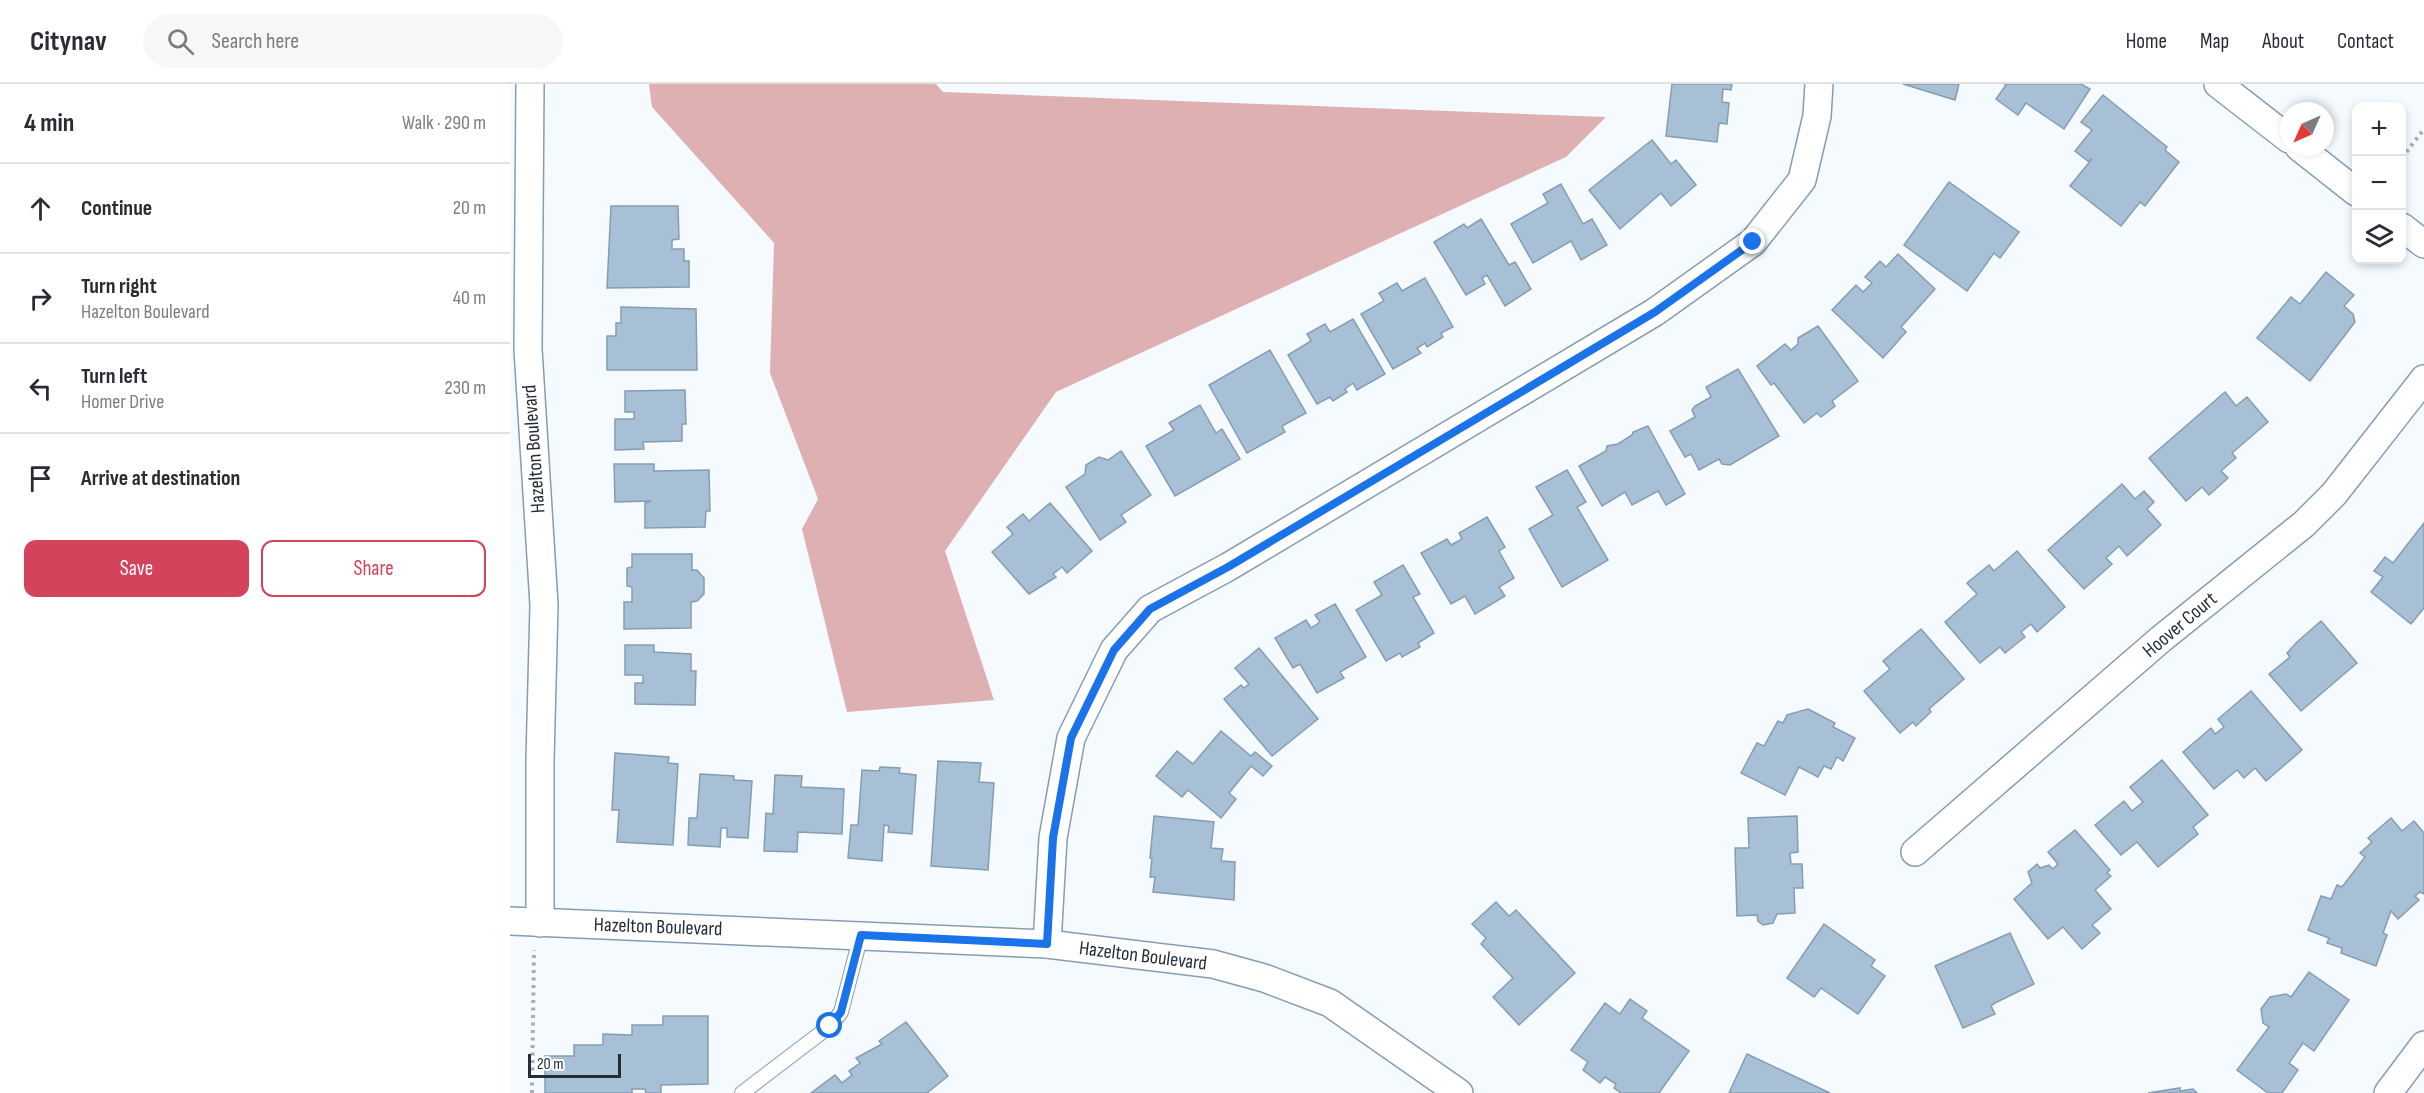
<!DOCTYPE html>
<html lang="en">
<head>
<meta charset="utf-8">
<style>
  :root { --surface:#fff; --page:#f7f7f7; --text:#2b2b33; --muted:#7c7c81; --line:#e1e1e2; --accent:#d3435c }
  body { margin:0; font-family:"Sofia Sans Condensed",sans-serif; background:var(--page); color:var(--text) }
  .controls { position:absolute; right:18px; top:18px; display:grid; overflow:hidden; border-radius:12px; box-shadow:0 3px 9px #0003 }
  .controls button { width:54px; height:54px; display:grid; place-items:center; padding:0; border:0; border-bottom:2px solid var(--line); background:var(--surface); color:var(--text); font:30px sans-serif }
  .compass { position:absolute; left:1770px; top:18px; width:54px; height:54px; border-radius:50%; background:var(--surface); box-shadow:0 3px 9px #0003; rotate:225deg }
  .scale { position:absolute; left:18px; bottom:15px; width:93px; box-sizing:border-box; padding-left:6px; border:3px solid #242d36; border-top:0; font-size:16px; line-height:21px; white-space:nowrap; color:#242d36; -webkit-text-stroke:4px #fff; paint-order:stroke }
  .stop { position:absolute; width:18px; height:18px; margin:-14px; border:4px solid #1a73e8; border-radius:50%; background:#fff }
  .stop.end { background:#1a73e8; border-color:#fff; box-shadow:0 2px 6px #0008 }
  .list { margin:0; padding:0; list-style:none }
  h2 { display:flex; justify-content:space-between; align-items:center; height:78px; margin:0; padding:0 24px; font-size:26px }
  h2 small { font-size:20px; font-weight:400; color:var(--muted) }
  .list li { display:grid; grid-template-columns:39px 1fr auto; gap:18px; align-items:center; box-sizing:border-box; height:90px; padding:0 24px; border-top:2px solid var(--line) }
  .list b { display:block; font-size:22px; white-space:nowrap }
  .list p { margin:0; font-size:20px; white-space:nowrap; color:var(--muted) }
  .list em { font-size:20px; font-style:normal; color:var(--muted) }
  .actions { display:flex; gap:12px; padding:18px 24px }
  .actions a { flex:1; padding:14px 0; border:2px solid var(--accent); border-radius:12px; text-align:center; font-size:21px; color:var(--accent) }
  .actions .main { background:var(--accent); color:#fff }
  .icon { flex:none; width:33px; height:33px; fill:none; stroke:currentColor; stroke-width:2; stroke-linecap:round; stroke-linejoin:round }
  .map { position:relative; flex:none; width:1914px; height:1009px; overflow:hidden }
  header { display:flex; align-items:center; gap:36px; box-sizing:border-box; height:84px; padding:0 30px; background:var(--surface); border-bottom:2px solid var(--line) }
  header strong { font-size:28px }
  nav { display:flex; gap:33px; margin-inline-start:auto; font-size:21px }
  .search { width:420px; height:54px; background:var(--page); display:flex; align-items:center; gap:15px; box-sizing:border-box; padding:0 21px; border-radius:33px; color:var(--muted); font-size:22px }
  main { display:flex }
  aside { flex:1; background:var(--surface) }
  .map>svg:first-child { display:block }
</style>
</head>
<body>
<header>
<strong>Citynav</strong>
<div class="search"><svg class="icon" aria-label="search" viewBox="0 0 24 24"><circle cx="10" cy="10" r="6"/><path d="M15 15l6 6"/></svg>Search here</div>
<nav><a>Home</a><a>Map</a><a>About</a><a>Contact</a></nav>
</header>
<main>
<aside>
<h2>4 min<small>Walk · 290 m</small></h2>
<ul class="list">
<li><svg class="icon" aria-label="ahead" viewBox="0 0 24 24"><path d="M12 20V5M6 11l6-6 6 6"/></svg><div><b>Continue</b></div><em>20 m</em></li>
<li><svg class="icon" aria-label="right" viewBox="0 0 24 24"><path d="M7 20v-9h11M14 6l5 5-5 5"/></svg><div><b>Turn right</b><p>Hazelton Boulevard</p></div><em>40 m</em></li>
<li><svg class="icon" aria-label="left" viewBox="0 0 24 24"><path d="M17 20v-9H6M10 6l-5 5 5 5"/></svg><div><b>Turn left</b><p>Homer Drive</p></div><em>230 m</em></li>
<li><svg class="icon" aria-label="arrive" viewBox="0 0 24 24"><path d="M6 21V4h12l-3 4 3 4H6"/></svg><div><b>Arrive at destination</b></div></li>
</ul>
<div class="actions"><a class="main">Save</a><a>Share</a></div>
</aside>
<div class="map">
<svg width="1914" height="1009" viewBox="0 0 1914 1009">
  <rect width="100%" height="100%" fill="#f5faff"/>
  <!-- forest -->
  <path fill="#dfb0b2" d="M139,0H426L433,8L1096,33L1056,73L546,308L435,467L484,616L337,628L292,445L308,415L260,289L264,159L142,23Z"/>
  <!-- building -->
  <g fill="#a7c0d6" stroke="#859db3" stroke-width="1.5">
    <path d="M1162,0H1222L1221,6L1213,5L1212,18L1219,19L1217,40L1209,39L1207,58L1156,52Z"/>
    <path d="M1393,0H1449L1445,16Z"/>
    <path d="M1494,0H1571L1580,5L1554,45L1516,19L1508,31L1486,15L1496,1Z"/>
    <path d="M1593,11L1657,63L1655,66L1669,78L1635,122L1630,118L1611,142L1560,102L1582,75L1578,77L1565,67L1582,46L1571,38Z"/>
    <path d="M1142,56L1161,80L1166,76L1186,101L1161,122L1151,109L1110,145L1079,106Z"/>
    <path d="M1439,98L1509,148L1490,174L1484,169L1457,207L1394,161Z"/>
    <path d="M1051,100L1073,140L1082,135L1097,161L1071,176L1061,157L1023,179L1001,140L1038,119L1033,110Z"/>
    <path d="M101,122H168L169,155L162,156V165H174V177H179V203L97,204Z"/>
    <path d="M971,135L999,181L1005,178L1021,205L995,222L977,191L972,194L975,200L956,211L924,158L954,140L957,144Z"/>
    <path d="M1388,170L1425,205L1391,243L1396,248L1373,274L1322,226L1346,201L1353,208L1362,199L1355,193L1370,177L1376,183Z"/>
    <path d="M1816,188L1844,211L1834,222L1843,230L1845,238L1800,297L1747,254L1781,213L1790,220Z"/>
    <path d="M915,194L943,243L931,249L933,253L917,263L915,259L907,264L911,269L883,285L851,230L874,217L869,209L887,199L892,207Z"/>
    <path d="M111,223L186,225L187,286H97V252H106V239H111Z"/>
    <path d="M843,235L875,290L847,306L843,299L835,305L837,308L823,317L820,313L807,320L778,271L801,257L797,250L815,240L820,248Z"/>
    <path d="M1308,242L1348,297L1322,317L1325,322L1311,333L1307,329L1294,339L1264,299L1261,301L1247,282L1275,260L1281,266L1288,260V254Z"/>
    <path d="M760,266L796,329L772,342L775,348L737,369L699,301Z"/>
    <path d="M1228,285L1269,352L1220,381L1212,380L1209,375L1189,386L1181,370L1175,373L1160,347L1185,333L1182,326L1185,322L1201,313L1196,303Z"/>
    <path d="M175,306L176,340H172V357L133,358L134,365L105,366V335H124V328H115V307Z"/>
    <path d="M1715,308L1726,322L1737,313L1758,338L1722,369L1726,374L1711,387L1718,394L1699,411L1692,403L1676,417L1639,374Z"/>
    <path d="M690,321L706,349L712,345L730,375L665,412L636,362L664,346L659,339Z"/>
    <path d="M1138,342L1175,410L1156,421L1148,407L1122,421L1115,408L1092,422L1069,382L1096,367L1097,362L1108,360L1122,351L1123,348Z"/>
    <path d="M611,367L641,411L611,431L616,438L590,456L556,403L575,390L576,381L589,373L598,376Z"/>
    <path d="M104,380H144V387L199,386L200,427H196L195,443L135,444V419L141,417L105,418Z"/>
    <path d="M1057,386L1076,418L1067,423L1098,476L1052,503L1019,445L1043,431L1026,403Z"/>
    <path d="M1612,400L1625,415L1634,407L1644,418L1637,425L1651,441L1617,472L1609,462L1596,474L1602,480L1574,505L1538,466Z"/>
    <path d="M540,419L582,467L557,489L552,483L543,490L546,493L519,510L482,468L503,450L497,443L513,430L519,437Z"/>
    <path d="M977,433L995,463L989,467L1004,494L989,503L995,512L965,530L955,512L941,520L911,469L937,455L941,461L952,455L949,449Z"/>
    <path d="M1914,439V524L1901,540L1861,508L1873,493L1864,487L1875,473L1883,479Z"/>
    <path d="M1507,467L1555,523L1527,548L1521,540L1511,548L1515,553L1495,569L1490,563L1470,579L1435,538L1467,510L1457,499L1479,481L1484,487Z"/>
    <path d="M122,470H182V486H187L194,494V510L187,517L181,518V544L114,545V518H122V503L117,502V484L122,483Z"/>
    <path d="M893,481L910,510L903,513L924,549L908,559L910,563L892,573L890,569L876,577L846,526L872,511L864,498Z"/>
    <path d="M825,520L856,573L830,588L834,594L807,609L790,580L783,584L765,554L796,536L801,544L810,538L805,531Z"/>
    <path d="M1811,537L1847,579L1791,627L1759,590L1780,573L1777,569L1787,558Z"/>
    <path d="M1411,545L1454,595L1419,625L1421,628L1406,642L1403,638L1390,649L1354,607L1380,585L1373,577Z"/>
    <path d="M115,561H144V568L181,570V587H186L185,621L125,620V599H133V591H115Z"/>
    <path d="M749,564L808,635L762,672L714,615L731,601L734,604L739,600L725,584Z"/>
    <path d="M1741,607L1792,666L1756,697L1745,684L1734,694L1727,686L1704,705L1673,668L1701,644L1705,650L1714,643L1708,635Z"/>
    <path d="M1298,625L1325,639L1323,643L1345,654L1333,677L1327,673L1321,685L1314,682L1308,693L1289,683L1275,711L1231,689L1247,659L1254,662L1268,637L1273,639L1277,631Z"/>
    <path d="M711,647L741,672L745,668L762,682L753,692L741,682L719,709L726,715L711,734L678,706L672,713L646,692L667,667L683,680Z"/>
    <path d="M105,669L159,673L158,679L168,680L163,761L107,758L109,726H102Z"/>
    <path d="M1652,676L1698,731L1683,743L1688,750L1648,783L1627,758L1611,771L1585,741L1614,717L1622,727L1633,718L1620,703Z"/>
    <path d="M428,677L471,679L469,698L484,699L478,786L421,782Z"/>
    <path d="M370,683L390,684L389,689L406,691L402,750L378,748L379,742L374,741L372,777L338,774L341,741H348L352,686L369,687Z"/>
    <path d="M190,690L224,692V696L242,697L238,754L217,753V744H211L210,763L178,761L179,734H187Z"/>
    <path d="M265,691L292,692L291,703L334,705L332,750L288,748L287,768L254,767L256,729L263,730Z"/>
    <path d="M644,732L704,738L701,764L713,765L711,777L725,778L724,816L643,808L645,793H640L642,774H640Z"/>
    <path d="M1287,732L1288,768L1280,769L1281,780H1292L1293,804H1284L1285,829L1267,830L1263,839L1253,841L1248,837L1247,831L1227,832L1225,764H1239L1238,734Z"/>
    <path d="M1881,734L1892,747L1904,737L1914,749V810L1910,808L1905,812L1909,816L1888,835L1881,827L1873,849L1877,851L1866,882L1831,869L1832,864L1817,859L1819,854L1798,846L1811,812L1821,815L1827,801L1832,803L1855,773L1850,769L1862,758L1858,754Z"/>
    <path d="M1565,746L1600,786L1597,789L1601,792L1585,806L1601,825L1582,841L1590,849L1572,865L1553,843L1538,855L1504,815L1522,799L1518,788L1527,780L1530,784L1539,781L1543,785L1548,780L1538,768Z"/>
    <path d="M986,818L999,832L1006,826L1065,889L1009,941L983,913L1003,894L971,860L976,854L962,840Z"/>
    <path d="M1314,840L1365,876L1361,882L1375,892L1348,930L1311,904L1304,913L1277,894Z"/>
    <path d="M1500,849L1524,900L1487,918L1481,922L1485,930L1453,944L1425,882Z"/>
    <path d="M1799,888L1839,916L1804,967L1793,959L1779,979L1788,986L1772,1009H1758L1727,986L1759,943L1753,939L1751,925L1760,913L1776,910L1781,913Z"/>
    <path d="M1120,915L1137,927L1132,934L1179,967L1149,1009H1111L1104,1004L1106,1000L1095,993L1090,999L1073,986L1078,978L1061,966L1095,919L1110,930Z"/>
    <path d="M153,932H198V1000L151,1001V1009H136L135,1005H122V1009H35V972H64V961H93V950L122,951V941H153Z"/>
    <path d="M396,938L438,992L417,1009H301L325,991L332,999L342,991L339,987L350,979L346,974L372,960L369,957Z"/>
    <path d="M1237,970L1320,1009H1219Z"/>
    <path d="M1670,1004V1007L1683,1005L1687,1009H1638Z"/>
  </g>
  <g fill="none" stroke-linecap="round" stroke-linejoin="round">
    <!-- lane casing -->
    <g stroke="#859db3" stroke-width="16">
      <path id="lane" d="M232,1009L320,942L331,928L351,851"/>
    </g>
    <!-- street casing -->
    <g stroke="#859db3" stroke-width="30">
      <g id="street">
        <path d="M20,0L18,265L34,521L30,676V839"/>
        <path d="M1708,0L1779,55"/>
        <path d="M1789,63L1846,108"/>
        <path d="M1892,143L1914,160"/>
        <path d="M1405,768L1651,555L1794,440L1824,410L1914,295"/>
        <path d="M0,837L537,860L703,880L754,894L820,919L949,1009"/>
        <path d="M537,860L543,754L561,654L604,566L640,525L718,483L1145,228L1243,158L1292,96L1307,32L1309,0"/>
        <path d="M1878,1009L1914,961"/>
      </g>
    </g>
    <!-- path -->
    <g stroke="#a5acb2" stroke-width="4" stroke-dasharray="3 4.5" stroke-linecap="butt">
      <path d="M1892,74L1914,45"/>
      <path d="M22,1009L24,866"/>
    </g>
    <!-- lane -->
    <use href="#lane" stroke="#fff" stroke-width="14"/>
    <!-- street -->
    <use href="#street" stroke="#fff" stroke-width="27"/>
  </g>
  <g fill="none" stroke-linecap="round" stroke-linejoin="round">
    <!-- route -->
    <path stroke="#1a73e8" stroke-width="8" d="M320,942L331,928L351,851L537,860L543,754L561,654L604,566L640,525L718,483L1145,228L1243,158"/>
  </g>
  <g text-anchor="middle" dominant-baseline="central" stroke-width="5" stroke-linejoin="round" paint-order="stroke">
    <!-- street labels -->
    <g font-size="20" fill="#242d36" stroke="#fff">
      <text transform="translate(24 365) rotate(-94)">Hazelton Boulevard</text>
      <text transform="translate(1670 541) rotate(-40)">Hoover Court</text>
      <text transform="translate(148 843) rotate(2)">Hazelton Boulevard</text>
      <text transform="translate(633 872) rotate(7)">Hazelton Boulevard</text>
    </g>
  </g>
</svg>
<div class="controls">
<button>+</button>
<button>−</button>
<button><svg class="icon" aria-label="layers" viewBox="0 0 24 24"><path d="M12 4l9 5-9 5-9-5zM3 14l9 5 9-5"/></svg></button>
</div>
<svg class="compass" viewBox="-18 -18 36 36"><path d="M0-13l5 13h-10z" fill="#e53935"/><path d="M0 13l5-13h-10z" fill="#7c7c81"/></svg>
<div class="scale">20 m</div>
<div class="stop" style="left:320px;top:942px"></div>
<div class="stop end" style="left:1243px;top:158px"></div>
</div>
</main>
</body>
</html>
